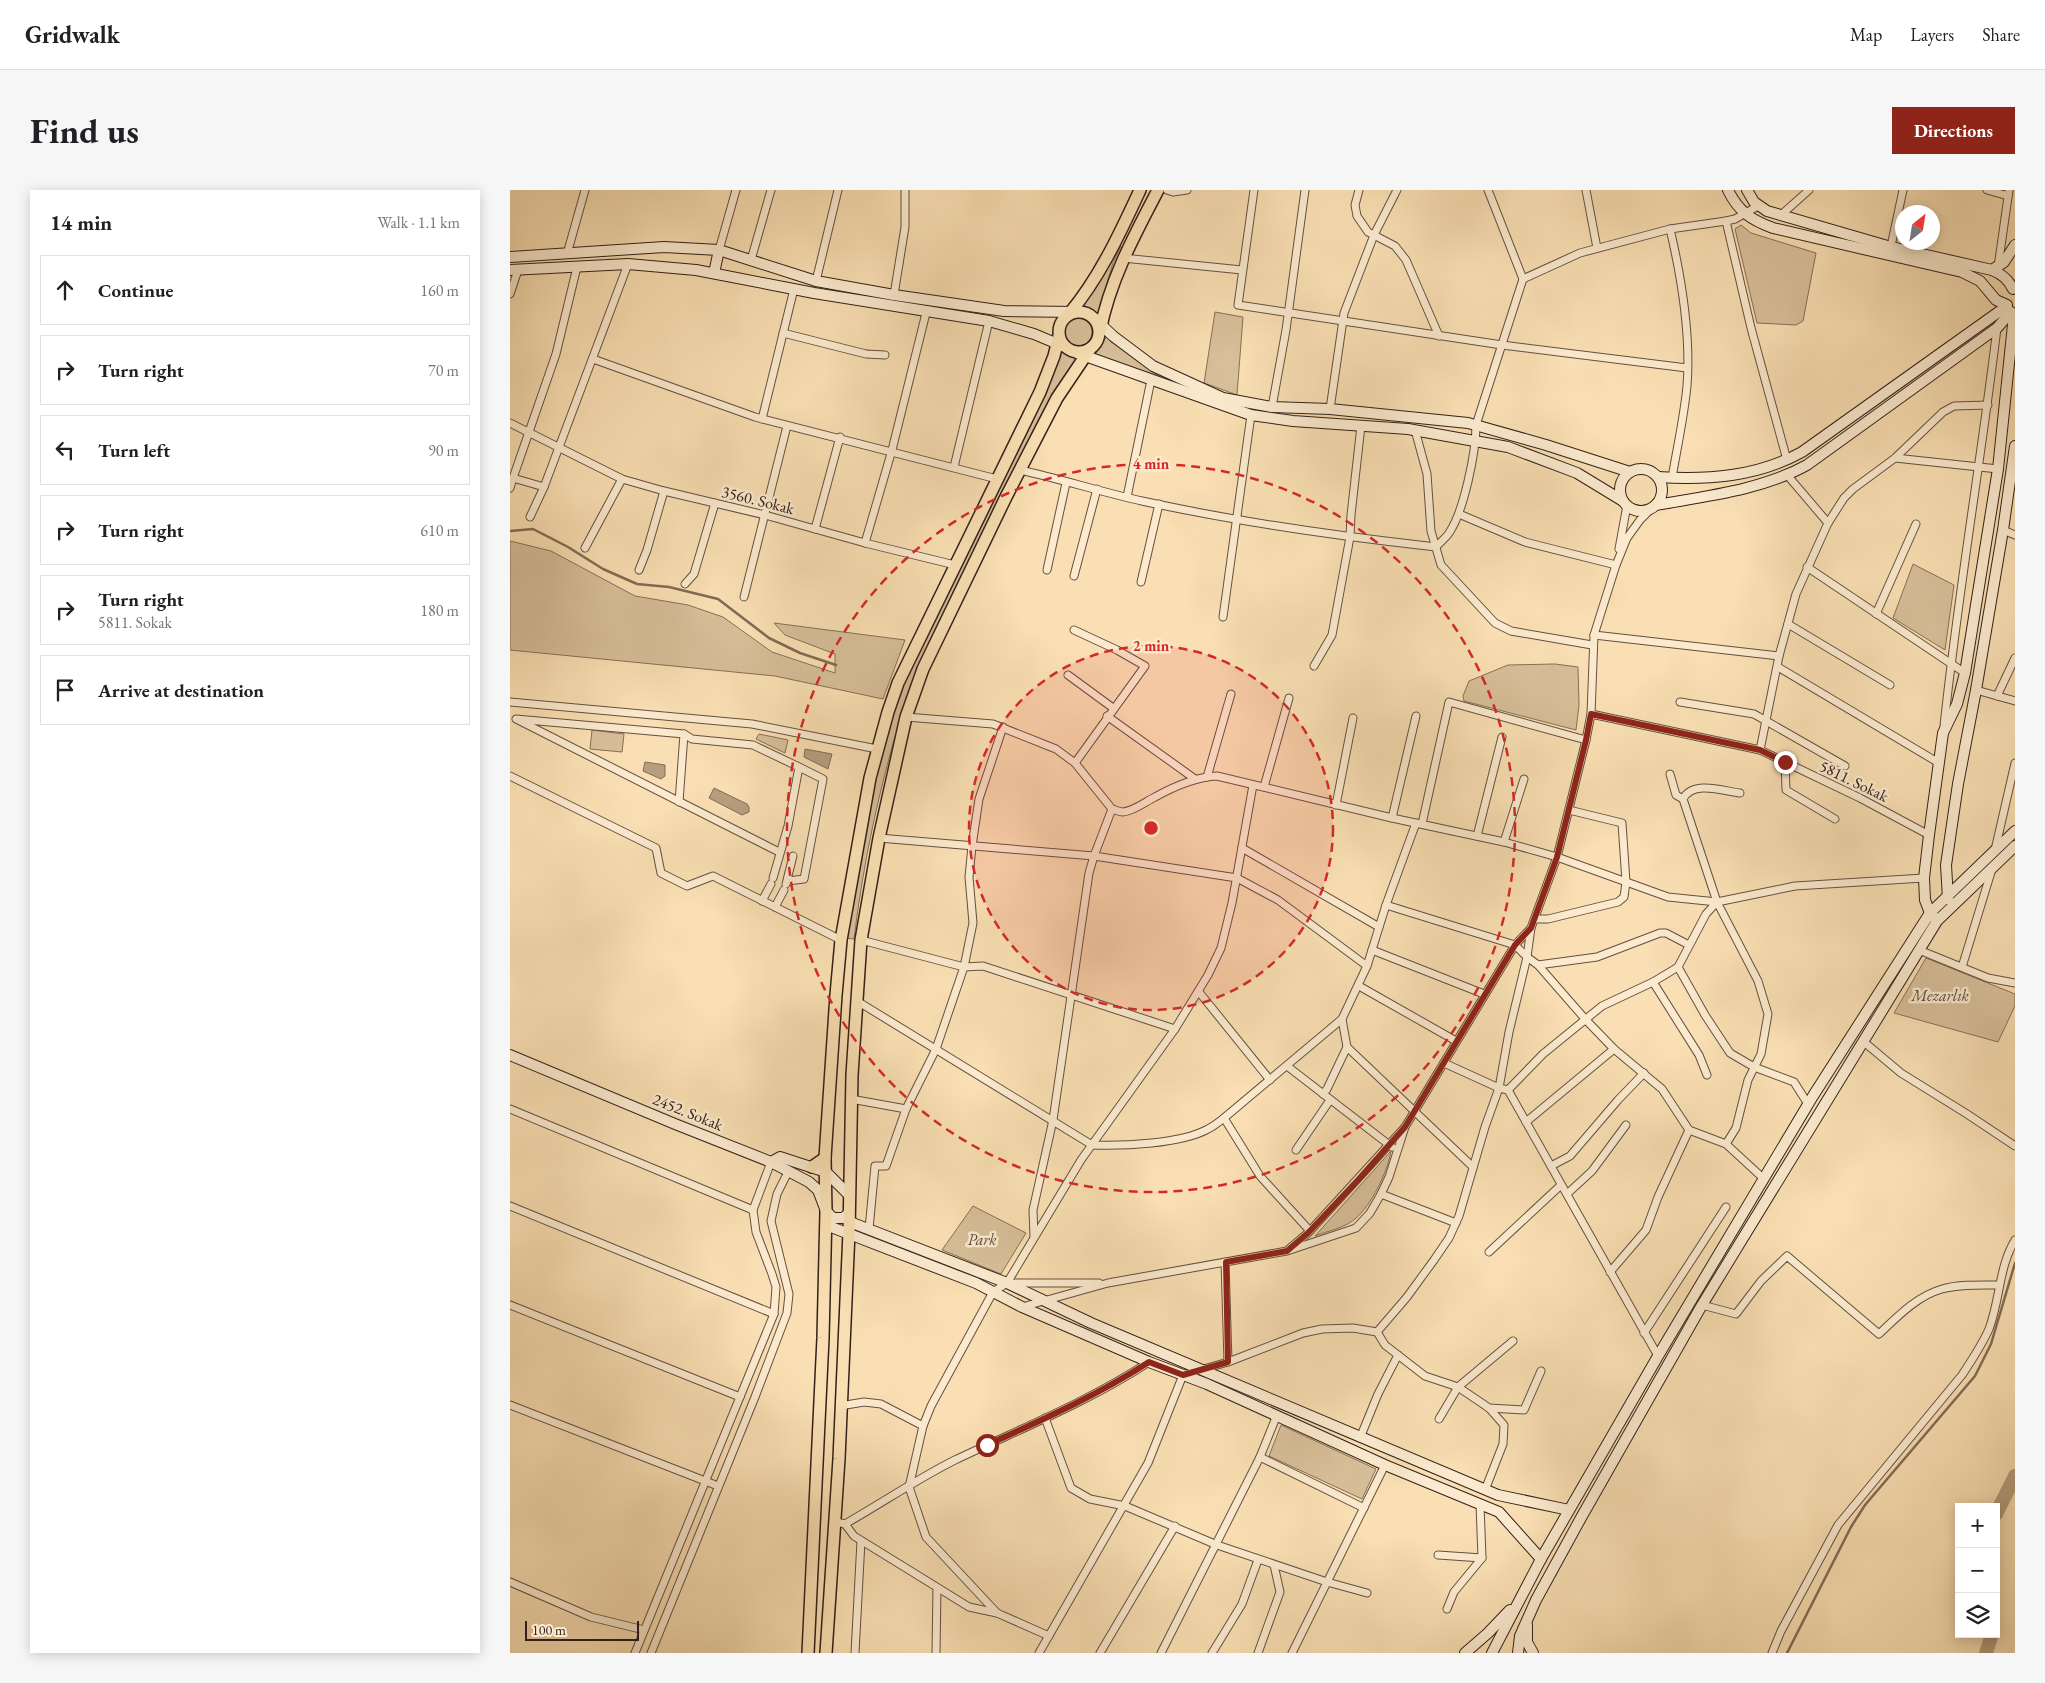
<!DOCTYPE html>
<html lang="en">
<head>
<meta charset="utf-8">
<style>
  :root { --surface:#fff; --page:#f6f6f6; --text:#202124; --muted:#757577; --line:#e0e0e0; --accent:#8f2418 }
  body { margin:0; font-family:"EB Garamond",serif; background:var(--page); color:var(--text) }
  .controls { position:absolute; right:15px; bottom:15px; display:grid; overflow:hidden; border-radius:0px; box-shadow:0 2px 12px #0003 }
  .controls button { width:45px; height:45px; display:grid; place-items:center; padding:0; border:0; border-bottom:1px solid var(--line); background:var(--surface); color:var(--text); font:25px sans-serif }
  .compass { position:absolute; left:1385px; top:15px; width:45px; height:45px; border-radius:50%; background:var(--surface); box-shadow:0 2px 12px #0003; rotate:30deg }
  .scale { position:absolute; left:15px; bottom:12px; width:114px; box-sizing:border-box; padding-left:5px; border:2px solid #332019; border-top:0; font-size:14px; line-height:18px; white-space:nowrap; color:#332019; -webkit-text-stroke:4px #fbeace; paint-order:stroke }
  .stop { position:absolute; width:15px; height:15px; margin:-11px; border:4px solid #8f2418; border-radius:50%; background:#fff }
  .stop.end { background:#8f2418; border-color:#fff; box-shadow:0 1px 5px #0008 }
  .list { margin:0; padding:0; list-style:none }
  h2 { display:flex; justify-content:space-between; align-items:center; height:65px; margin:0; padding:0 20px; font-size:21px }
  h2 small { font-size:16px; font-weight:400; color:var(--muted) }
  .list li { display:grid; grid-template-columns:32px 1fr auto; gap:15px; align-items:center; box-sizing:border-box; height:70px; margin:0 10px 10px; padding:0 10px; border:1px solid var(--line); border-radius:0px }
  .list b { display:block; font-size:19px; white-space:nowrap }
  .list p { margin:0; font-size:16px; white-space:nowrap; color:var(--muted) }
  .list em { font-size:16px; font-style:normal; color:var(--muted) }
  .icon { flex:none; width:28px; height:28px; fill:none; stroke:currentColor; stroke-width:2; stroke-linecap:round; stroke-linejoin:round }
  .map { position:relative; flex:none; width:1505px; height:1463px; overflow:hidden; border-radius:0px }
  header { display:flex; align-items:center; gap:30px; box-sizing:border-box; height:70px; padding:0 25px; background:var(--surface); border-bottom:1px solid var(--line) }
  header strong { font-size:24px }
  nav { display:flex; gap:28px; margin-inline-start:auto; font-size:18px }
  .intro { display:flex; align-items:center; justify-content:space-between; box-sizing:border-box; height:120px; padding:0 30px }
  h1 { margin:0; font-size:35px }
  .button { padding:12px 22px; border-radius:0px; background:var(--accent); color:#fff; font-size:18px; font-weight:700 }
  main { display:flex; gap:30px; padding:0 30px }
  aside { flex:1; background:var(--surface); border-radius:0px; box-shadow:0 2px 12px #0003 }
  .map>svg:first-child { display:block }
</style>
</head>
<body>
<header>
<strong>Gridwalk</strong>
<nav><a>Map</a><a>Layers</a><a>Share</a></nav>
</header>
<div class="intro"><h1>Find us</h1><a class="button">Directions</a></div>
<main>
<aside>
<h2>14 min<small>Walk · 1.1 km</small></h2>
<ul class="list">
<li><svg class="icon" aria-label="ahead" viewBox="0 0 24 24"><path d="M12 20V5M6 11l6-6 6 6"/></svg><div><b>Continue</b></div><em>160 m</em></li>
<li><svg class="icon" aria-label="right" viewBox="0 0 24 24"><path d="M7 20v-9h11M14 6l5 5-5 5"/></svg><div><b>Turn right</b></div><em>70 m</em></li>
<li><svg class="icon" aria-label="left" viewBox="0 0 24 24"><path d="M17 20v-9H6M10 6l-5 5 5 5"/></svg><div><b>Turn left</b></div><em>90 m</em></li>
<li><svg class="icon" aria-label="right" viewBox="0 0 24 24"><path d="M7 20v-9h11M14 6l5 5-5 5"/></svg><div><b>Turn right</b></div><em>610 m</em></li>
<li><svg class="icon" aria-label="right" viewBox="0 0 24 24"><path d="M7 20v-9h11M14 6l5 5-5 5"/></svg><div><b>Turn right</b><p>5811. Sokak</p></div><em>180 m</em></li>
<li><svg class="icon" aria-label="arrive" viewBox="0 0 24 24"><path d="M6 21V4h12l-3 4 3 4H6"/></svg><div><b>Arrive at destination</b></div></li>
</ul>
</aside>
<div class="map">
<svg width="1505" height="1463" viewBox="0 0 1505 1463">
  <rect width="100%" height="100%" fill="#f9dfb3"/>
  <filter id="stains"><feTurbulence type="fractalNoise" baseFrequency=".004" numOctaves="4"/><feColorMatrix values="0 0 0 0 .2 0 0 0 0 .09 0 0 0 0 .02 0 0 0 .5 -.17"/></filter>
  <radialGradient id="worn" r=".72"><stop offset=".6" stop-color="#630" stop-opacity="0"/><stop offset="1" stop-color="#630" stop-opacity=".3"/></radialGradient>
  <!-- green -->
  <g fill="#d7bf99" stroke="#857059">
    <path d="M1231,35L1241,43L1306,63L1293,131L1286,135L1247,133L1225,39Z"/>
    <path d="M608,55L611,56L603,73L588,124L581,119L572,117Z"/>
    <path d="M705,122L733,127L727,205L694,193Z"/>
    <circle cx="568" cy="142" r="14"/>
    <path d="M596,147L600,151L644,183L710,211L585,165Z"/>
    <path d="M550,161L558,166L567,169L391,526C369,599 353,674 344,749L336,748L369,569L393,494Z"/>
    <path d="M0,351L41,361L125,406L178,415L213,427L262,462L325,483V464L275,445L264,433L395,450L373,509L265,486L0,460Z"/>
    <path d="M1403,374L1444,395L1435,460L1383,428Z"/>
    <path d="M1045,474L1068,477L1069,515L1066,540L954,511L953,506L959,491L998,475Z"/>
    <path d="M82,540L114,544L112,562L80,559Z"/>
    <path d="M249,544L278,550L275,563L246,549Z"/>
    <path d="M1416,768L1505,804V816L1488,852L1384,823Z"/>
    <path d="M881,961C878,981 861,1016 845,1029C834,1038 818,1041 805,1046Z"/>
    <path d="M463,1016L516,1043L491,1084L432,1060Z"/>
    <path d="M771,1235L866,1279L852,1309L759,1266Z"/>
  </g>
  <!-- water -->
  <g fill="#b69e7f" stroke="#826c56">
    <path d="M295,559L322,564L318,579L294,567Z"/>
    <path d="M135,572L155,575V586L151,589L133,581Z"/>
    <path d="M204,598L237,614L239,617V622L232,625L199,608Z"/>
  </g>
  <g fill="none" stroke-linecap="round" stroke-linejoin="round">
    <!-- stream -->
    <g stroke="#826c56" stroke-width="2.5">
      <path d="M0,341L23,339L58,357L93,379L127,394L159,397L208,409L259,448L290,463L326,475"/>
      <path d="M1277,1463L1341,1337L1355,1315L1465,1186L1481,1154L1505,1073"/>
    </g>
    <!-- river -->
    <g stroke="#b69e7f" stroke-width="14">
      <path d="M1486,1324L1505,1286"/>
      <path d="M1476,1463L1482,1444"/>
    </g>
    <!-- street casing -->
    <g stroke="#645040" stroke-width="9">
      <g id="street">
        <path d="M657,0L663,2L677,0"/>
        <path d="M744,0L728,115L992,155L1177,178"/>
        <path d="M849,0L845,15L847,26L858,42L885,56L896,70L929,146"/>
        <path d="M978,0L1013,89"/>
        <path d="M1076,0L1087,58"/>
        <path d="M1477,0L1498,6"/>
        <path d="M1248,16L1225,29L1216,31L1241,138L1277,270"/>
        <path d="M1270,26L1299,0"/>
        <path d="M1160,39C1172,90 1181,144 1177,196C1174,227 1167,258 1162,288"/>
        <path d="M209,60L226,0"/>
        <path d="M1380,61L1393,0"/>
        <path d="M57,64L75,0"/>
        <path d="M613,68L732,80"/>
        <path d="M241,70L261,0"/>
        <path d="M67,77L46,164L3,288L34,297L118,74"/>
        <path d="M1488,77L1499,0"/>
        <path d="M306,91L328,0"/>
        <path d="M0,104L8,80"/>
        <path d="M384,105L395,37V0"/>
        <path d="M273,143L356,164L375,165"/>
        <path d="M83,169L245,227L487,289"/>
        <path d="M762,217L776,140L795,0"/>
        <path d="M820,219L834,123L864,45L887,0"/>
        <path d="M252,229L284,99"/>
        <path d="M0,233L112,289L154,301L255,325L355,353L445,375"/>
        <path d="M905,240L917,284L921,341L931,375L985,433L1001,441L1082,455"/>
        <path d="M1385,268L1488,279"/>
        <path d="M444,277L479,131"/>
        <path d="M510,280C551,289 591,302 632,311C728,332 827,346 926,357C930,352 936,348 939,343C954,321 966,262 966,235L1013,89L1070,63L1160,39L1216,31"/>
        <path d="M1278,286L1318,333"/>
        <path d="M0,298L3,288"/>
        <path d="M617,307L641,190"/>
        <path d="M949,324L1015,352L1106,375"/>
        <path d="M20,327L34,297"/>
        <path d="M305,339L330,247"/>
        <path d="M1493,340L1505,345"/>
        <path d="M355,353L382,260L416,123"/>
        <path d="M75,358L112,289"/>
        <path d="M1109,359L1117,315"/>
        <path d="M1297,377L1455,483"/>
        <path d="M129,380L137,360L154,301"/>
        <path d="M537,380L556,293"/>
        <path d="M564,386L587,299"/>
        <path d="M631,392L649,314"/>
        <path d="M175,394L184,384L205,313"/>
        <path d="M234,407L277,236"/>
        <path d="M1366,424L1406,334"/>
        <path d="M713,427L741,225"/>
        <path d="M1278,434L1380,495"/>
        <path d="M564,440L607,460L635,476L565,573"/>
        <path d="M1084,445L1269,466"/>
        <path d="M804,476L822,445L840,347L841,325L851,236"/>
        <path d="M1268,477L1429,573"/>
        <path d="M558,485L603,518"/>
        <path d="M1466,500L1505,511"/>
        <path d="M1487,506L1505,468"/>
        <path d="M0,512L242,534L367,559"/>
        <path d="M1170,512L1244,524L1335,576"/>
        <path d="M1081,524L1250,560L1350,608L1419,645"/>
        <path d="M597,526L685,589"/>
        <path d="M396,527L483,534L546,559L565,573L602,619C606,620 609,622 613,622C624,621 635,612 645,607C663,597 685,587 707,586L882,628L994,652L1047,667L1158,707L1207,712L1285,696L1414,688"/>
        <path d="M1434,536C1448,403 1471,271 1487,138"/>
        <path d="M1250,560L1269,466L1286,404L1318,333L1334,308L1343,299L1385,268L1433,222L1444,216L1478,215"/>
        <path d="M1275,572L1276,600L1325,629"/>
        <path d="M1160,584L1166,605L1173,609L1207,712L1248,791L1258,824L1251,864L1238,890L1226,938L1216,954"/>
        <path d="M0,586L146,658L151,683L177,696L203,686L331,750"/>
        <path d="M697,587L721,504"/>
        <path d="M754,597L779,508"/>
        <path d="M1173,609C1183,590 1213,601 1230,603"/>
        <path d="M169,612L174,544"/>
        <path d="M826,615L843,528"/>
        <path d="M882,628L906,526"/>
        <path d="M912,634L939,512L1076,550"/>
        <path d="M967,646L992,547"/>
        <path d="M369,648L584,666L727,688L768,710L857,776"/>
        <path d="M994,652L1014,589"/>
        <path d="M732,658L869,737"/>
        <path d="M1485,660L1505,573"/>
        <path d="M269,662L6,529L174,544L182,549L243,555L289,577"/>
        <path d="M263,688L278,636L289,577L313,589L294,689L278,691"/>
        <path d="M276,694L283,666"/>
        <path d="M252,711L261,694"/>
        <path d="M876,715L1005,755L1017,767L1028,775L1087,767L1150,743H1156L1179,755"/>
        <path d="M265,717L274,700"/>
        <path d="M1025,729H1038L1108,712L1114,707L1116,692L1112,633L1059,620"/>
        <path d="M351,750L454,777L473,776L665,839"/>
        <path d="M862,760L974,804"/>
        <path d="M1409,760L1478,788L1505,793"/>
        <path d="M1028,775L1076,830L1104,859L1152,899L1179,940L1216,954L1254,989"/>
        <path d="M1168,777L1195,825L1220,863L1244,877L1284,892L1298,914"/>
        <path d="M1452,777L1482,679"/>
        <path d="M1143,792L1189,865L1197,885"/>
        <path d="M849,796L946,851"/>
        <path d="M689,802L760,890"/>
        <path d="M347,811L582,955C613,956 671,954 698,939C704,936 709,932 714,928L832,829L857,776L876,715L906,633"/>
        <path d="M1354,852L1391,883L1457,924L1505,956"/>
        <path d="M837,857L963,977"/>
        <path d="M934,873L989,898L998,900L1148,1166"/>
        <path d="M777,876L882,957"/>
        <path d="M998,900L1033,864L1092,816L1143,792L1168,777L1196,724L1207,712"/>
        <path d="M813,904L817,899L837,857L832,829"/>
        <path d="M341,909L396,919"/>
        <path d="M0,919L243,1020"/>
        <path d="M714,928L750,986L800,1041"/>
        <path d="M1016,932L1104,859"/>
        <path d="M786,960L820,910"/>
        <path d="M1041,976L1060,966L1108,910L1134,883"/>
        <path d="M871,1004L946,1033"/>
        <path d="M1057,1004L1082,981L1116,935"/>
        <path d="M0,1016L264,1124"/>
        <path d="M359,1039L365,976H376L396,919L426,859L454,777L463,733L459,687L462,656L469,609L493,537"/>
        <path d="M524,1047L523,1020L543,930L579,683L584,666L602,619"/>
        <path d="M779,1059L798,1043L895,937L1005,755L1021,738"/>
        <path d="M979,1062L1051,995"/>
        <path d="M715,1072L718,1172"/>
        <path d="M1100,1082L1136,1040L1148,1007L1179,940"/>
        <path d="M502,1093H589"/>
        <path d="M0,1115L230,1207"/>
        <path d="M1192,1115L1226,1124L1251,1091L1277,1066L1369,1144C1387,1127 1407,1106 1432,1099C1450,1094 1471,1095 1489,1095"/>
        <path d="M512,1117L598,1093L777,1061L846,1038L860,1023L871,1004L879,987L895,937"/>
        <path d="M867,1142L875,1155L915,1186L948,1197L979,1218L994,1235L993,1254L975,1300"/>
        <path d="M1134,1143L1216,1017"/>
        <path d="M0,1215L208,1296"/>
        <path d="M330,1216L354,1212L371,1214L413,1236"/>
        <path d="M979,1218L1014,1220L1031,1181"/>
        <path d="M535,1228L561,1298L580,1309L615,1316L707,1355L817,1392L857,1403"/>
        <path d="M929,1229L948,1197L1003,1151"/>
        <path d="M850,1248L868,1204L888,1165"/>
        <path d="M750,1267L854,1318"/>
        <path d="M326,1332L335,1334C372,1313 407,1289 445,1270C510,1239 578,1212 639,1172"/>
        <path d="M335,1334L344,1346L459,1417L487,1423"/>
        <path d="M928,1365L972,1368"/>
        <path d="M0,1392L81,1427L134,1440"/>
        <path d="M937,1419L944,1402L972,1368L970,1314"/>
        <path d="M539,1446L487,1423L416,1347L399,1297L413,1236L421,1216L483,1102L497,1093L571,970L665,839L698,785L711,758L722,713L743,595"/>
        <path d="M125,1463L264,1124L266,1097L262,1084L246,1042L243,1020L261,972"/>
        <path d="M141,1463L245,1207L277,1123L279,1104L261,1031L267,1004L278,982"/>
        <path d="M345,1463L351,1351"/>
        <path d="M426,1463L427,1398"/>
        <path d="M529,1463L638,1273L673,1185L718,1172L793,1143L812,1139L843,1138L867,1142L897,1107L924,1070L939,1048L949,1026L975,937L989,898L999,842L1017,767L1021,738L1047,667L1076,550L1081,524L1084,445L1106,375L1117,348L1130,330L1141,319"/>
        <path d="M590,1463L665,1336"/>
        <path d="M651,1463L750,1267L767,1225"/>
        <path d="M702,1463L732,1414L748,1370"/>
        <path d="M748,1463L770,1402L764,1375"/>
        <path d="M782,1463L875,1275"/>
        <path d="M1262,1463L1271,1441L1328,1335L1452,1185C1462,1170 1472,1155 1479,1139C1490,1110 1489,1076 1505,1050"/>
      </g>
    </g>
    <!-- secondary casing -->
    <g stroke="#332019" stroke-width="12">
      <g id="secondary">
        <path d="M1218,0C1228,21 1241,30 1263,38L1452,82L1470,91L1486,110L1497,115"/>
        <path d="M1237,0L1244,12L1257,21L1381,57L1482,80C1492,84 1498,89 1503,99"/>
        <path d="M0,67L154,57L209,60L306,91L384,105L494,121L565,122"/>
        <path d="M0,80L118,74L186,80L304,103L479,131L524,144L555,157"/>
        <path d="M1482,80L1494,72L1505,55"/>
        <path d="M204,83L209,60"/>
        <path d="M584,128L603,146L643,176L713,208L762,217L820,219L958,233L1036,255L1120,282"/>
        <path d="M567,163L741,225L783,231L898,239L998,257L1067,283L1113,311"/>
        <circle cx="1131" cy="300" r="21"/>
        <path d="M1148,287C1198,290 1247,287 1292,262L1497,116"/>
        <path d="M1146,315C1197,306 1252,300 1297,275L1487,138L1501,122"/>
        <path d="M1438,709L1436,675L1448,594L1466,500L1493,340L1505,256"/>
        <path d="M1424,727L1420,723L1415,710L1414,688L1419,645L1433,543L1447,514L1455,483L1488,279L1504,125"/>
        <path d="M0,865L165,934L261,972L299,992L308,1000L316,1021L323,1028H333L339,1023"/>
        <path d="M261,972L270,967L316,982L339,1005"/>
        <path d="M340,1032L497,1093L581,1133L988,1305L1059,1320"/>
        <path d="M316,1035L466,1093L512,1117L639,1172L697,1194L875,1275L989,1322L1031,1369"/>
        <path d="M1017,1435V1452L1023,1463"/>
        <path d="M955,1463L978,1443L1000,1420"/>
        <path d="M982,1463L1031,1369L1148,1166L1303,906L1420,723L1505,641"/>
        <path d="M1008,1463L1010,1446L1026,1410L1072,1326L1192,1115L1427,731L1505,656"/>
      </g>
    </g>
    <!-- primary casing -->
    <g stroke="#332019" stroke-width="14">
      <g id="primary">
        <circle cx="569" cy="142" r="20"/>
        <path d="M559,124C590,87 610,43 630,0"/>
        <path d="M590,141C600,90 624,46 648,0"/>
        <path d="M302,977L315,968"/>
        <path d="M298,1463L313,1148L316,1021L315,968L326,805L331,750L360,588L378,522L388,493L530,202L544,166L549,146"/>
        <path d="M316,1463L329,1269L339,1042L342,885L351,750L369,648L396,527L413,479L496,307L547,208L580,159"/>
      </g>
    </g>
    <!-- street -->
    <use href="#street" stroke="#fbeace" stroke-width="7"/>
    <!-- secondary -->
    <use href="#secondary" stroke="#fbeace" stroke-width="10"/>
    <!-- primary -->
    <use href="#primary" stroke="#f9dfb3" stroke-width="11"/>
  </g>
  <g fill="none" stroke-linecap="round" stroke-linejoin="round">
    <!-- route -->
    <path stroke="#8f2418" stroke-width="6" d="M477,1255C532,1230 588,1205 639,1172L673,1185L718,1172L716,1072L777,1061L798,1043L849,989L895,937L1005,755L1021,738L1047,667L1076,550L1081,524L1250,560L1275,572"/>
  </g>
  <!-- distance rings -->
  <circle cx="641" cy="638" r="182" fill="#d62828" fill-opacity=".12"/>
  <g fill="none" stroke="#d62828" stroke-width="2.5" stroke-dasharray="9 6">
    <circle cx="641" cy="638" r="182"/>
    <circle cx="641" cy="638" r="364"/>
  </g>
  <g text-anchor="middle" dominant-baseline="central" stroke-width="5" stroke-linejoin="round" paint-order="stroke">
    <!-- street labels -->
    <g font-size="16" fill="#332019" stroke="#fbeace">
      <text transform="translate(248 310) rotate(14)">3560. Sokak</text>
      <text transform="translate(1344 591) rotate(26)">5811. Sokak</text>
      <text transform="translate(178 922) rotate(22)">2452. Sokak</text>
    </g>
    <!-- park labels -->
    <g font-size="16" font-style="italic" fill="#5c4839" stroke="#fbeace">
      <text x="1430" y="805">Mezarlık</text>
      <text x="472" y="1049">Park</text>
    </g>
  </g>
  <circle cx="641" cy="638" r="8" fill="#d62828" stroke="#fbeace" stroke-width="2.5"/>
  <g font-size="15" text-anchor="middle" font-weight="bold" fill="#d62828" stroke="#fbeace" stroke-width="5" stroke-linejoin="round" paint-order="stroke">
    <text x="641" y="279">4 min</text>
    <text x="641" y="461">2 min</text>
  </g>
  <rect width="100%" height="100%" filter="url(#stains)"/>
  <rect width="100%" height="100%" fill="url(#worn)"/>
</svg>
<div class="controls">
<button>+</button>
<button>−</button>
<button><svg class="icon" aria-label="layers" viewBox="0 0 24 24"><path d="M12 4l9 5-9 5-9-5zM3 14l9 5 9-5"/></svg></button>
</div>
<svg class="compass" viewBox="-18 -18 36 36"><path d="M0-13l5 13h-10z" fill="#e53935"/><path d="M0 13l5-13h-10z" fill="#757577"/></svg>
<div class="scale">100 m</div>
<div class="stop" style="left:477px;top:1255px"></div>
<div class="stop end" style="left:1275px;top:572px"></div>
</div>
</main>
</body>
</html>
